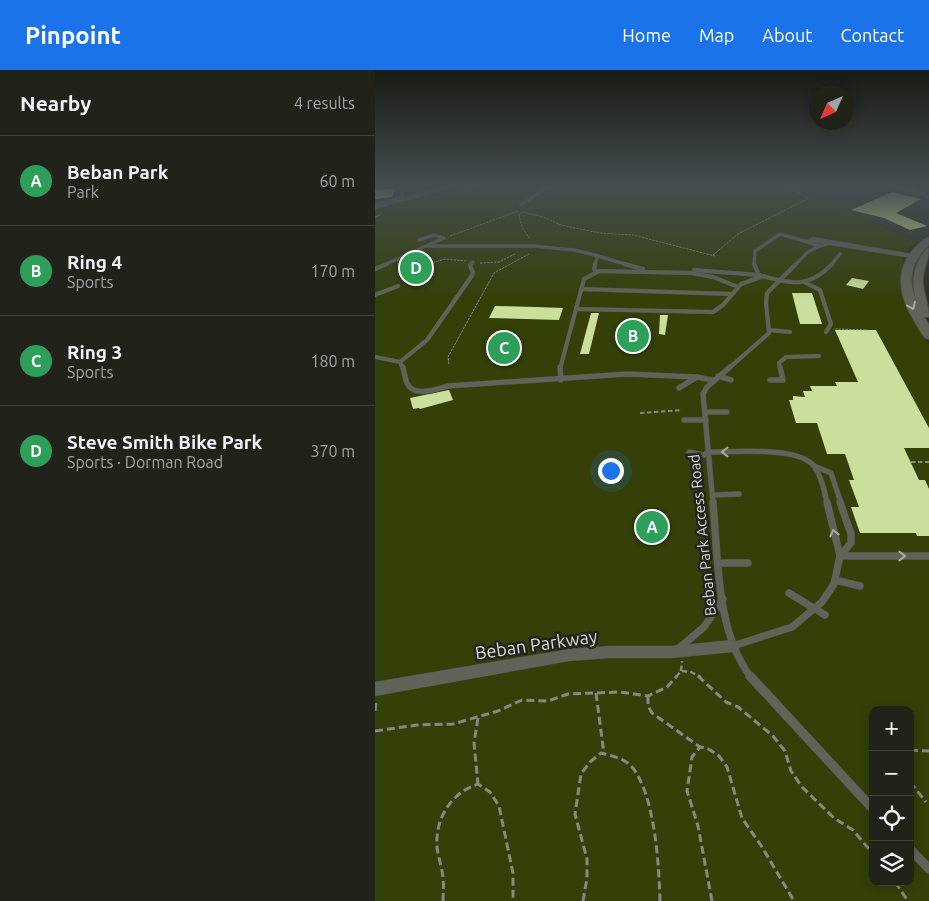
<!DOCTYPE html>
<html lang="en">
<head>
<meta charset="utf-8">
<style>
  :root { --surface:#21231b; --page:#2d2f28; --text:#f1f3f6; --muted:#a2a4a3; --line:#3e403a; --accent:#1a73e8 }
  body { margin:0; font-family:Ubuntu,sans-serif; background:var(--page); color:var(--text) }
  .controls { position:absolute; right:15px; bottom:15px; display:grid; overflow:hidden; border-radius:10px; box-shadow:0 2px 12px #0003 }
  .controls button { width:45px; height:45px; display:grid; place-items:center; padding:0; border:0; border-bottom:1px solid var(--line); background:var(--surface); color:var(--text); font:25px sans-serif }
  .compass { position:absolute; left:434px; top:15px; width:45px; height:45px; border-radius:50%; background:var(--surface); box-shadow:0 2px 12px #0003; rotate:225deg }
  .you { position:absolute; left:235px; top:400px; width:18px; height:18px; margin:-12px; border:4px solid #fff; border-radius:50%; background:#1a73e8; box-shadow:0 0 0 8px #1a73e833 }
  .badge { display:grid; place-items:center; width:32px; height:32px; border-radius:50%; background:var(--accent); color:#fff; font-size:16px; font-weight:700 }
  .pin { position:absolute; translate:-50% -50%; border:2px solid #fff; box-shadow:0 1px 5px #0006 }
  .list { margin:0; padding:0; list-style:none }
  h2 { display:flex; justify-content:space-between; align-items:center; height:65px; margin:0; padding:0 20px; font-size:21px }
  h2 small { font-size:16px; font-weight:400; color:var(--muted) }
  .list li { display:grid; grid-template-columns:32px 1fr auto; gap:15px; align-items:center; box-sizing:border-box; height:90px; padding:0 20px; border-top:1px solid var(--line) }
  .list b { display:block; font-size:19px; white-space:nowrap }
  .list p { margin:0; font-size:16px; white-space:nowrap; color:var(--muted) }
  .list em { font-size:16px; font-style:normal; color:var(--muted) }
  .icon { flex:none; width:28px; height:28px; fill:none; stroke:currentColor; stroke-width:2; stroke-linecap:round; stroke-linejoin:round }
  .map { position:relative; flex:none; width:554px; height:831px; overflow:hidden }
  header { display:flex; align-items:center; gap:30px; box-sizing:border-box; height:70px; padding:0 25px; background:var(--accent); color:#fff }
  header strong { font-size:24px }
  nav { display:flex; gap:28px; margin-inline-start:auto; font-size:18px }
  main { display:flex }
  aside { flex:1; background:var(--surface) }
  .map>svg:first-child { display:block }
</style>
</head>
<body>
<header>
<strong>Pinpoint</strong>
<nav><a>Home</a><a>Map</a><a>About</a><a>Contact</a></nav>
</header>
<main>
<aside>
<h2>Nearby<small>4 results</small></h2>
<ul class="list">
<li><span class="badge" style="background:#2e9e5b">A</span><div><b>Beban Park</b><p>Park</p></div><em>60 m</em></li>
<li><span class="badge" style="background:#2e9e5b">B</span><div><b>Ring 4</b><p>Sports</p></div><em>170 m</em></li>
<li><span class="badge" style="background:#2e9e5b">C</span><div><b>Ring 3</b><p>Sports</p></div><em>180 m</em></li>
<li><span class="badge" style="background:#2e9e5b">D</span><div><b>Steve Smith Bike Park</b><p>Sports · Dorman Road</p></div><em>370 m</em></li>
</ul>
</aside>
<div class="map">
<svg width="554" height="831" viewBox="0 0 554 831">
  <rect width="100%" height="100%" fill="#2c2f24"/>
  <!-- built -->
  <g fill="#333828">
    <path d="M0,114H82L0,135Z"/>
    <path d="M416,114H502L554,128V164L544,172Z"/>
  </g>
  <!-- green -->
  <path fill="#344007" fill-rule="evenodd" d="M98,114H415L542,172L528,184L527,210L536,246L554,274V831H0V140ZM498,640H535V812H498Z"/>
  <!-- building -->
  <g fill="#cbde9c">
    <path d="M20,119L17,127L0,129V120Z"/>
    <path d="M517,122L546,129L521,143L552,156L535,160L509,148L476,140Z"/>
    <path d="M477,208L494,211L488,219L471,215Z"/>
    <path d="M417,223H437L447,254H425Z"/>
    <path d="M120,236L161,237L188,238L184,250L114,248Z"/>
    <path d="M216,243H224L214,284H205Z"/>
    <path d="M285,245H293L290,265L284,264Z"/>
    <path d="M460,260H501L554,358V378H529L544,410H550L554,419V466H542L541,463H485L476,437H484L474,410H479L470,384H452L442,353H421L414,330H418V326L430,327L428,321H437L435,316H462L460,312H483Z"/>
    <path d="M74,320L78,330L45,339L44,338L38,339L35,328Z"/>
  </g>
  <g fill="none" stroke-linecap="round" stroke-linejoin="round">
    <!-- lane-far4 casing -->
    <g stroke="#474a41" stroke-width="4">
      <g id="lane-far4">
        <path d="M26,130L29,114"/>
        <path d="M146,135L176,114"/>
        <path d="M52,176H158L199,180L220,185L222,188L220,195"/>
        <path d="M220,185L253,195"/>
        <path d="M9,195L69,168L59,165L44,170"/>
        <path d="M95,195L98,192"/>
        <path d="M379,195L380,181L405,164L433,172"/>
        <path d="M420,195L433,182L444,176"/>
        <path d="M456,195L465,184"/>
      </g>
    </g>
    <!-- lane-far3 casing -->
    <g stroke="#474a41" stroke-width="4.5">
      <g id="lane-far3">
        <path d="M220,194L219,199L222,202"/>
        <path d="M249,194L268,199"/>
        <path d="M379,194L384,205C414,214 434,219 457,194"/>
        <path d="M0,199L12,194"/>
        <path d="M319,200L384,205"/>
        <path d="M429,212L445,220L456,254L451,262"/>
        <path d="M206,219L357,224"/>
        <path d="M0,225L23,216"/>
        <path d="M201,239L338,242L348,235L366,214L389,206"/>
        <path d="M394,260L415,262"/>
        <path d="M0,287L25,292L28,299"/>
        <path d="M25,292L52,270L96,207L98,203L95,195L96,194"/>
        <path d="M185,299L209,209L224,201L317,203L338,207L363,217"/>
        <path d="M353,299L394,263L391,233L392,223L421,194"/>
        <path d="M405,299L404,293L411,287L444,286"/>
      </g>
    </g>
    <!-- lane-far2 casing -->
    <g stroke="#474a41" stroke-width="6">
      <g id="lane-far2">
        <path d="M28,297C29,302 30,308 32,313C38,328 62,319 73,316L252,304L322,307L337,310"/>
        <path d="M185,297L186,310"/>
        <path d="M343,306L356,310"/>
        <path d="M395,310H408L405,297"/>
        <path d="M304,318L322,307"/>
        <path d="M330,342H352"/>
        <path d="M309,350H331"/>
        <path d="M314,382L329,385L333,382C357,382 424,376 439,396C446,406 450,422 452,433"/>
        <path d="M439,396L456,403L466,433"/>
        <path d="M338,425L364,424"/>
        <path d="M338,433L328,324L332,317L355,297"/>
      </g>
    </g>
    <!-- lane-far1 casing -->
    <g stroke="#474a41" stroke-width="8">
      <g id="lane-far1">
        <path d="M338,432C343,486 341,563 376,607"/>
        <path d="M465,486L476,473V464L465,432"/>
        <path d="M465,486H554"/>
        <path d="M345,493H373"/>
        <path d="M460,510L485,516"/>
        <path d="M414,523L450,545"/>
        <path d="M358,576L417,557L447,532L459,514L465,486L452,432"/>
        <path d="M303,579L329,557L348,529"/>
      </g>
    </g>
    <!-- lane casing -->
    <g stroke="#474a41" stroke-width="10">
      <g id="lane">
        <path d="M375,606L498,739"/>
        <path d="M535,779L554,799"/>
      </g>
    </g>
    <!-- street casing -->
    <g stroke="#474a41" stroke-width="1">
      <g id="street">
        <path d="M530,114H536L541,123H537Z"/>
        <path d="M438,167L537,184L540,186L537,188L454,175L444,178L431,173V171ZM438,172L447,173L444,174Z"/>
        <path d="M358,570L363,572L365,576L363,580L358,582L297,588H235L194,591L0,626V612L194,579L235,576H297Z"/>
      </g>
    </g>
    <!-- secondary casing -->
    <g stroke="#474a41" stroke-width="2">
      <g id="secondary">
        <path d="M77,114H90L0,139V133Z"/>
        <path d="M501,114H514L554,124V128Z"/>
        <path d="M554,167V175C536,192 532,210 542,233C535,213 538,196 551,179L554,178C554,190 548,199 548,210C548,223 554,234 554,247H549L554,255V269L550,268C533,243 515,213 534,185C539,178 546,170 554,167Z"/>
      </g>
    </g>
    <!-- path-far3 -->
    <g stroke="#878981" stroke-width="1" stroke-dasharray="2.5 1" stroke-linecap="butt">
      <path d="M93,118L110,114"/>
      <path d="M147,142L144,145L147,157L154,168"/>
      <path d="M148,142L168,147L186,155L224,163L258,165L340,186"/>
      <path d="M0,147L7,144"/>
      <path d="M75,166L143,141"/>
      <path d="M338,185L363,164L434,128L405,114"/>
      <path d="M105,193L124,192L140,184"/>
      <path d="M41,195H50L70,189L91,191"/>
      <path d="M44,200L58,195"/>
      <path d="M25,201L34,199L52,201"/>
      <path d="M26,210L47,197"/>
      <path d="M460,259L493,260"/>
      <path d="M74,294L73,287L119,203L154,184"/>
    </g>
    <!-- path-far2 -->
    <g stroke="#878981" stroke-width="2" stroke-dasharray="4.5 2.5" stroke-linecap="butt">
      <path d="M265,343L307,340"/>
      <path d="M536,392H554"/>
    </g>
    <!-- path-far1 -->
    <g stroke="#878981" stroke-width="2.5" stroke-dasharray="5.5 3" stroke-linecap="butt">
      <path d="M306,601L307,591"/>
      <path d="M301,607L306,601L316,602L326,607"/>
    </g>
    <!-- path -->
    <g stroke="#878981" stroke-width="3" stroke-dasharray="8 4" stroke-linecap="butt">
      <path d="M323,606L351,632L363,637L398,666L410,681L416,701L427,717L459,748L478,760L498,784"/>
      <path d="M221,623L229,684"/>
      <path d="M273,626V636L277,643L325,677"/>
      <path d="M0,641L1,631"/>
      <path d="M103,648L99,673L103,714"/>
      <path d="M0,661L42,655L78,654L123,641L147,630L173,631L193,624L245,622L273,626L292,617L302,606"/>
      <path d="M535,680L554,681"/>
      <path d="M535,712L551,732"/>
      <path d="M520,812L533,831"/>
      <path d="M68,831C68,823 69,815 68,808C67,797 63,787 62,777C60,748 76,723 103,714L115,722L124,736L138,803V831"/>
      <path d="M208,831L212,808V789L200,744L206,704L215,692L226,683C237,686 249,688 257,697C280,725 284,795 285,831"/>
      <path d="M337,831L323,756L312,721L317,687L325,677L332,678L344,686L352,697L367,748L387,777L419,831"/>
    </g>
    <!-- lane-far4 -->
    <use href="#lane-far4" stroke="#606458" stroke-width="3"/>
    <!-- lane-far3 -->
    <use href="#lane-far3" stroke="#606458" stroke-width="4"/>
    <!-- lane-far2 -->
    <use href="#lane-far2" stroke="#606458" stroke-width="5"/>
    <!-- lane-far1 -->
    <use href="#lane-far1" stroke="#606458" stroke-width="7"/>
    <!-- lane -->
    <use href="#lane" stroke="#606458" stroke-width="9"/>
    <!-- street -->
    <use href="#street" fill="#606458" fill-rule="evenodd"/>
    <!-- secondary -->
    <use href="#secondary" fill="#606458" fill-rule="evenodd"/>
  </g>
  <!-- one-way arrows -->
  <defs><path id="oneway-chevron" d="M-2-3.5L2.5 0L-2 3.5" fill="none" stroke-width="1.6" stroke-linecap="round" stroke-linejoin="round" transform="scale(1.25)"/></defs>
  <g stroke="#a9aca4">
    <use href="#oneway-chevron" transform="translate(537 236) rotate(65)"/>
    <use href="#oneway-chevron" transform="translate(350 382) rotate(-180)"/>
    <use href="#oneway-chevron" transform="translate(459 463) rotate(-103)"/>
    <use href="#oneway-chevron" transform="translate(527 486)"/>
  </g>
  <!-- sky -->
  <linearGradient id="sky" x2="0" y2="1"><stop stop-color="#181a14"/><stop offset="0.5" stop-color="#454d50"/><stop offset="1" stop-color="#454d50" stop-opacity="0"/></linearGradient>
  <rect width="554" height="230" fill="url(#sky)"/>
  <g text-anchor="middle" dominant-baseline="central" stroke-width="5" stroke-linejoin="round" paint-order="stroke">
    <!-- street labels -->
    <g font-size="15" fill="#dadcd6" stroke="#22251b">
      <text transform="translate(327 465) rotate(-96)">Beban Park Access Road</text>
    </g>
    <!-- near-street labels -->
    <g font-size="18" fill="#dadcd6" stroke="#22251b">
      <text transform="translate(161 574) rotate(-8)">Beban Parkway</text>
    </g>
  </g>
</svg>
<div class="controls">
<button>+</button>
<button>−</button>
<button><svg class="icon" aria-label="locate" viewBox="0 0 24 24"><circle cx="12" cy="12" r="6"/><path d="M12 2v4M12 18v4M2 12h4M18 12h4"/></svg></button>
<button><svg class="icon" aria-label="layers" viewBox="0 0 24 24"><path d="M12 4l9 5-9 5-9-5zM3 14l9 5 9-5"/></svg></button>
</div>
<svg class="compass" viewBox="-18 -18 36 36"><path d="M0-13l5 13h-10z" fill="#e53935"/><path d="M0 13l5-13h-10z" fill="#a2a4a3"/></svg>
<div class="you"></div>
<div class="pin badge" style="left:277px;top:457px;background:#2e9e5b">A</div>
<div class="pin badge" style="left:258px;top:266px;background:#2e9e5b">B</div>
<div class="pin badge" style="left:129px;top:278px;background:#2e9e5b">C</div>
<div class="pin badge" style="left:41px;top:198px;background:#2e9e5b">D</div>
</div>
</main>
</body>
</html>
